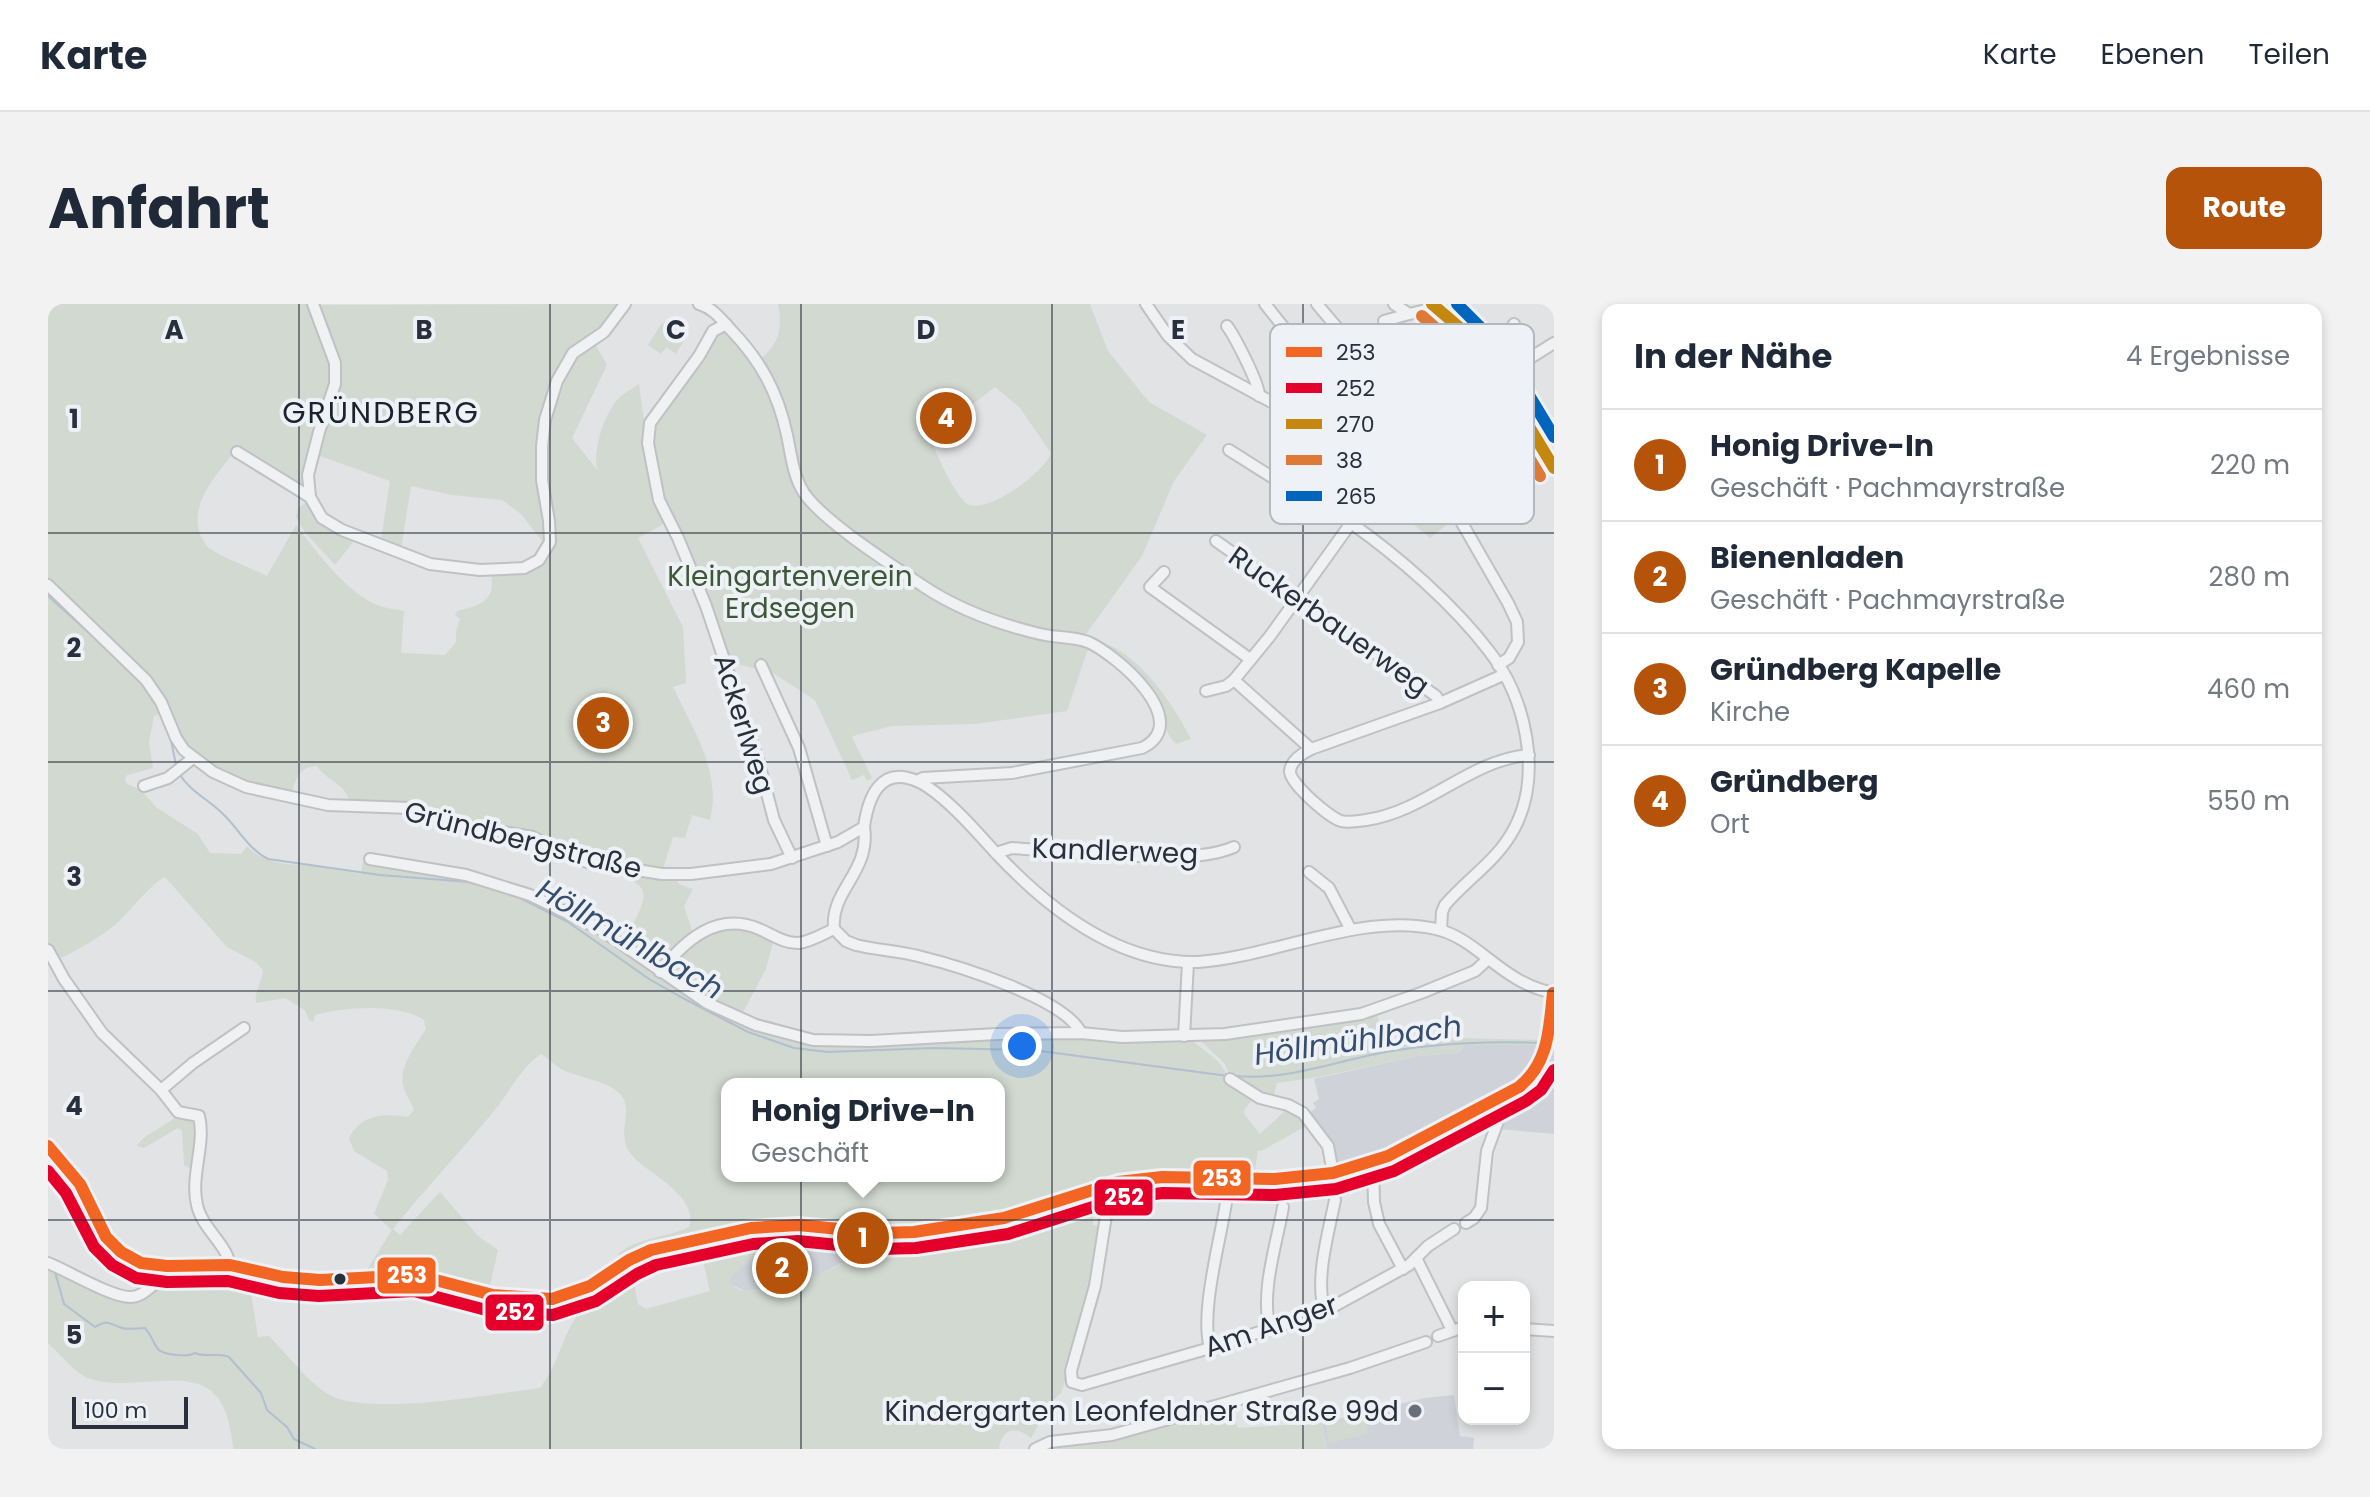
<!DOCTYPE html>
<html lang="de">
<head>
<meta charset="utf-8">
<style>
  :root { --surface:#fff; --page:#f2f2f3; --text:#1f2937; --muted:#747a83; --line:#e0e1e3; --accent:#b45309 }
  body { margin:0; font-family:Poppins,sans-serif; background:var(--page); color:var(--text) }
  .controls { position:absolute; right:24px; bottom:24px; display:grid; overflow:hidden; border-radius:16px; box-shadow:0 4px 12px #0003 }
  .controls button { width:72px; height:72px; display:grid; place-items:center; padding:0; border:0; border-bottom:2px solid var(--line); background:var(--surface); color:var(--text); font:40px sans-serif }
  .scale { position:absolute; left:24px; bottom:20px; width:116px; box-sizing:border-box; padding-left:8px; border:4px solid #29303d; border-top:0; font-size:22px; line-height:28px; white-space:nowrap; color:#29303d; -webkit-text-stroke:6px #eef1f5; paint-order:stroke }
  .you { position:absolute; left:974px; top:742px; width:28px; height:28px; margin:-20px; border:6px solid #fff; border-radius:50%; background:#1a73e8; box-shadow:0 0 0 12px #1a73e833 }
  .badge { display:grid; place-items:center; width:52px; height:52px; border-radius:50%; background:var(--accent); color:#fff; font-size:26px; font-weight:700 }
  .pin { position:absolute; translate:-50% -50%; border:4px solid #fff; box-shadow:0 2px 8px #0006 }
  .popup { position:absolute; left:673px; top:774px; width:284px; height:104px; box-sizing:border-box; display:grid; place-content:center; border-radius:16px; background:var(--surface); filter:drop-shadow(0 2px 6px #0005); font-size:26px; white-space:nowrap; color:var(--muted) }
  .popup b { font-size:30px; color:var(--text) }
  .popup::after { content:''; position:absolute; left:50%; top:100%; margin-left:-16px; border:16px solid transparent; border-top-color:var(--surface) }
  .list { margin:0; padding:0; list-style:none }
  h2 { display:flex; justify-content:space-between; align-items:center; height:104px; margin:0; padding:0 32px; font-size:34px }
  h2 small { font-size:26px; font-weight:400; color:var(--muted) }
  .list li { display:grid; grid-template-columns:52px 1fr auto; gap:24px; align-items:center; box-sizing:border-box; height:112px; padding:0 32px; border-top:2px solid var(--line) }
  .list b { display:block; font-size:30px; white-space:nowrap }
  .list p { margin:0; font-size:26px; white-space:nowrap; color:var(--muted) }
  .list em { font-size:26px; font-style:normal; color:var(--muted) }
  .map { position:relative; flex:none; width:1506px; height:1145px; overflow:hidden; border-radius:16px }
  header { display:flex; align-items:center; gap:48px; box-sizing:border-box; height:112px; padding:0 40px; background:var(--surface); border-bottom:2px solid var(--line) }
  header strong { font-size:38px }
  nav { display:flex; gap:44px; margin-inline-start:auto; font-size:28px }
  .intro { display:flex; align-items:center; justify-content:space-between; box-sizing:border-box; height:192px; padding:0 48px }
  h1 { margin:0; font-size:56px }
  .button { padding:20px 36px; border-radius:16px; background:var(--accent); color:#fff; font-size:28px; font-weight:700 }
  main { display:flex; gap:48px; padding:0 48px }
  aside { flex:1; background:var(--surface); border-radius:16px; box-shadow:0 4px 12px #0003 }
  .map>svg:first-child { display:block }
</style>
</head>
<body>
<header>
<strong>Karte</strong>
<nav><a>Karte</a><a>Ebenen</a><a>Teilen</a></nav>
</header>
<div class="intro"><h1>Anfahrt</h1><a class="button">Route</a></div>
<main>
<div class="map">
<svg width="1506" height="1145" viewBox="0 0 1506 1145">
  <rect width="100%" height="100%" fill="#e1e3e5"/>
  <!-- built -->
  <g fill="#cfd2d8">
    <path d="M1506,728V830L1451,825L1466,796L1487,778L1496,766L1502,754Z"/>
    <path d="M1442,740L1493,741L1489,759L1481,772L1333,852L1298,863L1287,862L1260,809L1268,804L1265,799L1271,795L1266,775L1369,752L1411,749L1416,741Z"/>
    <path d="M742,925L826,933L810,944L798,957L768,972L711,986L697,987L684,981L681,976L685,970Z"/>
    <path d="M1406,1091L1412,1132L1426,1134L1425,1145H1279L1274,1119L1377,1094Z"/>
  </g>
  <!-- green -->
  <g fill="#d1d9d1" fill-rule="evenodd">
    <path d="M0,0H263L282,50L286,73L262,147L257,188L189,144C169,171 132,207 159,242C165,250 208,266 219,272L248,221C266,245 297,286 325,299C335,304 345,305 356,307L353,349L397,351L408,338V328L412,315L407,311L409,307C434,301 448,297 443,268C465,268 490,270 501,246L473,210L454,196L404,191L363,182L353,245L333,236L342,177L266,150L287,87L290,67L268,1L575,0L551,30L521,50L511,65L500,95L504,100C512,72 520,54 546,38L559,61L524,134L549,166C545,146 555,113 569,96C574,90 584,85 591,80L597,124L602,125L664,36L670,29L679,24C709,55 727,86 737,129C741,147 743,171 753,187C772,218 895,302 930,313C949,319 969,326 988,331C1006,336 1025,335 1041,342L1019,407L927,420L844,422L808,431L804,433L824,474L819,477L816,471L804,476L767,396L725,369L682,358L679,360C663,311 648,261 623,216L590,234L635,323L638,379L625,383C645,425 674,469 662,516L644,511L637,534L625,533L614,568L567,562L541,555L510,544L487,531L411,518L360,501L302,500C299,479 279,478 269,462C250,463 248,475 243,491C206,484 153,471 132,437C127,428 124,417 120,408L106,412L101,438L105,464L79,471L77,475L79,480L93,486L109,504L150,530L162,549L193,550L199,542C219,563 243,560 270,562C284,564 299,567 313,570L315,558L319,557L427,576L476,592L554,630L651,696L699,719L744,735L794,740L914,733L1036,732L1093,736L1141,734L1171,758L1186,782L1206,794L1196,806V810L1212,830L1240,804L1252,809L1262,820L1213,847L1210,846L1206,873L1089,869L1079,875L1042,884L1045,891L1075,882L1104,877L1223,879L1272,874C1249,883 1203,890 1179,887C1172,886 1164,882 1155,882C1124,880 1085,882 1056,897L1053,906L1045,909V921L1053,922C1059,954 1025,1056 1013,1089L1003,1098L983,1134C968,1121 953,1125 951,1145H185C185,1137 183,1129 181,1120C166,1048 93,1091 43,1075C26,1070 14,1050 0,1040V962C18,969 64,994 80,994C105,995 108,971 126,965C145,959 180,964 200,969L210,1033L221,1032C240,1051 256,1074 278,1089C316,1114 445,1090 492,1084C505,1067 509,1053 517,1034C531,1002 551,977 582,960L590,1000L598,1005L662,987L651,939L697,928L742,925L685,970L681,976C685,982 689,986 696,987C718,990 780,970 798,957C809,949 812,937 826,933L827,926C760,909 638,921 577,953L570,950C589,933 619,934 641,923C651,891 599,870 583,850C566,830 589,803 570,788C555,775 530,774 513,765C506,761 501,754 493,750C472,764 462,788 446,807C412,848 378,884 345,925L352,931L392,888L430,932L450,946L441,986L367,967L315,972L344,926L326,910L340,876L339,867L306,847L301,834C314,810 335,809 360,813L366,806C363,797 357,790 355,781C351,762 368,741 378,725L376,716C350,699 296,703 267,711L265,718L261,716L257,706L237,694L208,699C206,688 214,678 215,666L208,658L179,643L117,573C105,577 80,610 68,620C50,635 29,646 9,656L0,641ZM679,780H951V872H679Z"/>
    <path d="M730,0H1042L1060,47L1101,98L1159,131L1126,177L1094,252L1036,333L997,329L942,314L878,282L781,210L754,182L711,56C731,41 735,24 730,0ZM947,83L972,104L1003,149C997,168 937,213 918,199C906,189 887,148 882,133Z"/>
    <path d="M614,19L638,33L628,50L618,43L613,50L600,41Z"/>
    <path d="M1353,163H1363L1407,214L1382,234L1352,209L1330,181Z"/>
    <path d="M261,196L265,204L309,233L287,261L256,227L248,213L250,204Z"/>
    <path d="M1058,340C1094,353 1126,402 1143,435L1128,440C1120,431 1117,426 1116,414L1057,344Z"/>
    <path d="M560,565L626,572L631,580L645,585L636,602L645,629L611,662L576,638C594,600 616,579 558,569Z"/>
    <path d="M686,622L726,634L718,665L693,712L621,671L620,663L655,628Z"/>
    <path d="M1328,708L1339,741L1410,734L1493,736V741H1417L1411,749L1369,752L1271,773L1229,779L1225,795L1184,775L1176,759L1153,737L1152,734Z"/>
    <path d="M130,810L150,815L146,863L143,865L136,861L134,827L130,824L96,844L89,842C97,828 118,824 130,810Z"/>
    <path d="M358,975L468,998C455,1028 414,999 394,990C382,984 370,979 358,975Z"/>
    <path d="M1182,1103L1190,1124L1274,1119L1279,1145H1000L1055,1137Z"/>
    <path d="M1316,1112L1320,1130L1281,1139L1277,1121Z"/>
  </g>
  <g fill="none" stroke-linecap="round" stroke-linejoin="round">
    <!-- stream -->
    <g stroke="#b1bfcf" stroke-width="2">
      <path d="M0,292L56,342"/>
      <path d="M123,436L128,461"/>
      <path d="M132,471C143,488 161,496 175,510C191,525 200,545 220,555L332,571L421,578L440,583"/>
      <path d="M466,591L520,618L601,675L631,692L700,728L746,744L780,748L885,744L985,746L1180,772"/>
      <path d="M1187,772C1237,777 1285,758 1333,749C1386,739 1439,737 1493,739"/>
      <path d="M7,968L16,1000L47,1023C61,1015 61,1020 74,1024C80,1026 90,1024 97,1024C111,1040 102,1049 129,1051C137,1051 139,1053 147,1049C158,1054 172,1048 181,1053L213,1089L219,1106L239,1123L246,1135L267,1145"/>
    </g>
    <!-- minor casing -->
    <g stroke="#bfc1c3" stroke-width="14">
      <g id="minor">
        <path d="M265,0L287,59V80L271,128L260,171L262,193L274,214L294,226L382,260L432,266L476,264L491,256L502,238L501,217L494,176V142L497,116L509,77L525,49L556,28L577,0"/>
        <path d="M651,0C665,4 673,15 683,26C713,57 730,89 739,131C743,150 745,172 756,189C776,218 844,261 875,282C911,306 950,320 992,330C1008,334 1025,332 1040,338C1069,351 1147,418 1094,444L964,469L875,474L869,477"/>
        <path d="M1098,0L1120,32L1144,55L1231,102L1252,118L1261,132L1287,208L1303,219L1222,332L1186,376L1263,445"/>
        <path d="M1217,0L1237,25L1252,56L1282,88"/>
        <path d="M1269,0L1318,58L1330,80"/>
        <path d="M1346,0L1361,10L1378,6L1385,1"/>
        <path d="M1336,17L1361,10"/>
        <path d="M678,20L665,27L651,52L602,119L600,139L611,196L630,234L658,302L711,459L726,516L744,554"/>
        <path d="M1179,22C1187,33 1212,81 1211,92"/>
        <path d="M1437,51L1450,40L1466,20"/>
        <path d="M1452,73L1506,39"/>
        <path d="M1324,120L1367,162L1410,212L1460,299L1469,318L1470,338L1461,354L1450,361"/>
        <path d="M1181,146L1276,206L1287,208"/>
        <path d="M189,148L262,193"/>
        <path d="M1303,219C1351,253 1405,300 1441,347C1478,394 1495,471 1466,525C1449,557 1420,574 1397,601L1394,608L1393,626"/>
        <path d="M1168,237L1388,392L1392,399"/>
        <path d="M1116,268L1102,283L1202,355"/>
        <path d="M0,281L98,376L113,398L128,434L136,446L165,468L198,483L280,501L362,504L419,522L485,533L510,547L539,558L614,570H643L723,560L790,538L816,523C820,494 832,461 869,477C894,488 928,527 946,547C998,603 1070,660 1150,658C1225,653 1313,608 1388,625C1431,635 1453,679 1506,689"/>
        <path d="M713,361L751,444L779,542"/>
        <path d="M1455,371L1392,399L1263,445C1255,449 1243,457 1242,467C1241,479 1282,514 1293,517C1301,519 1310,517 1318,516C1379,507 1421,456 1481,451"/>
        <path d="M1158,387L1178,382L1186,376"/>
        <path d="M96,482L120,474L145,454"/>
        <path d="M948,549L964,544C1014,548 1063,553 1113,552C1138,552 1163,553 1186,543"/>
        <path d="M322,555L418,571L482,591L552,625L659,699L708,721L765,736L823,737L949,730L1033,729L1074,733L1177,730L1313,710L1373,689L1427,667L1439,656"/>
        <path d="M1261,568L1281,584L1303,626"/>
        <path d="M786,625L798,637L808,641C829,646 850,647 870,652C907,661 1017,694 1033,729"/>
        <path d="M0,646L16,675L54,729L113,786L130,808L151,812C158,840 142,872 149,901C154,924 179,941 182,961"/>
        <path d="M612,668C636,637 669,607 711,625C723,630 737,640 751,639C764,637 775,630 786,625C782,586 823,568 816,523"/>
        <path d="M1136,732L1140,659"/>
        <path d="M1182,775L1212,794L1240,801L1255,809L1280,842L1285,869"/>
        <path d="M113,786L145,759L196,724"/>
        <path d="M0,842L32,880L58,933L73,948L93,959L119,962L182,961L235,973L272,976L368,971L445,991L504,995L542,982L581,956L603,946L703,924L750,921L833,929L866,928L956,914L1070,878L1114,873L1227,875L1285,869L1340,852L1471,783C1503,763 1501,721 1505,689"/>
        <path d="M1325,859L1326,898L1331,920L1355,965"/>
        <path d="M1060,899L1047,982L1023,1067L1024,1078L1034,1081L1162,1044L1277,1007L1361,961L1380,942L1406,925"/>
        <path d="M1418,919L1426,914L1433,904L1439,847L1457,798L1456,790"/>
        <path d="M1369,956L1404,1026"/>
        <path d="M0,959C20,967 63,993 82,993C91,993 97,988 104,982C111,976 117,971 119,962"/>
        <path d="M1277,1007C1266,978 1281,926 1287,896"/>
        <path d="M1222,1025C1212,988 1229,939 1235,903"/>
        <path d="M1476,1025L1506,1027"/>
        <path d="M1390,1032L1416,1023"/>
        <path d="M1162,1044C1152,1009 1172,937 1178,899"/>
        <path d="M987,1145L1002,1138L1064,1131L1302,1064L1378,1038"/>
      </g>
    </g>
    <!-- major casing -->
    <g stroke="#bdc0c3" stroke-width="16">
      <path id="major" d="M1384,0L1412,24L1439,53L1506,164"/>
    </g>
    <!-- minor -->
    <use href="#minor" stroke="#f0f1f2" stroke-width="10"/>
    <!-- major -->
    <use href="#major" stroke="#f5f5f6" stroke-width="12"/>
    <!-- bus-1 casing -->
    <g stroke="#eef1f5" stroke-width="18">
      <path id="bus-1" d="M0,842L32,880L58,933L73,948L93,959L119,962L182,961L235,973L272,976L368,971L445,991L504,995L542,982L581,956L603,946L703,924L750,921L833,929L866,928L956,914L1070,878L1114,873L1227,875L1285,869L1340,852L1471,783C1501,759 1501,725 1505,689"/>
    </g>
    <!-- bus-2 casing -->
    <g stroke="#eef1f5" stroke-width="18">
      <path id="bus-2" d="M0,867L18,889L46,943L64,961L88,974L119,978L180,977L231,989L271,992L366,987L442,1007L505,1011L548,997L589,970L608,961L705,940L750,937L831,945L868,944L960,930L1073,894L1115,889L1227,891L1288,885L1346,867L1478,797L1493,786L1506,766"/>
    </g>
    <!-- bus-3 casing -->
    <g stroke="#eef1f5" stroke-width="18">
      <path id="bus-3" d="M1384,0L1412,24L1439,53L1506,164"/>
    </g>
    <!-- bus-4 casing -->
    <g stroke="#eef1f5" stroke-width="18">
      <path id="bus-4" d="M1374,12L1401,36L1426,63L1492,172"/>
    </g>
    <!-- bus-5 casing -->
    <g stroke="#eef1f5" stroke-width="18">
      <path id="bus-5" d="M1409,0L1452,43L1506,133"/>
    </g>
    <!-- bus-1 -->
    <use href="#bus-1" stroke="#f26522" stroke-width="12"/>
    <!-- bus-2 -->
    <use href="#bus-2" stroke="#e4002b" stroke-width="12"/>
    <!-- bus-3 -->
    <use href="#bus-3" stroke="#c4880f" stroke-width="12"/>
    <!-- bus-4 -->
    <use href="#bus-4" stroke="#de7a36" stroke-width="12"/>
    <!-- bus-5 -->
    <use href="#bus-5" stroke="#0065bd" stroke-width="12"/>
  </g>
  <!-- grid -->
  <path fill="none" stroke="#29303d" stroke-width="2" stroke-opacity="0.55" d="M251,0V1145M502,0V1145M753,0V1145M1004,0V1145M1255,0V1145M0,229H1506M0,458H1506M0,687H1506M0,916H1506"/>
  <!-- markers -->
  <circle fill="#29303d" stroke="#eef1f5" stroke-width="3" cx="292" cy="975" r="7"/>
  <circle fill="#696f78" stroke="#eef1f5" stroke-width="3" cx="1367" cy="1107" r="8"/>
  <g text-anchor="middle" dominant-baseline="central" stroke-width="8" stroke-linejoin="round" paint-order="stroke">
    <!-- park labels -->
    <g font-size="28" fill="#3c5837" stroke="#eef1f5">
      <text x="742" y="272">Kleingartenverein<tspan x="742" dy="32">Erdsegen</tspan></text>
    </g>
    <!-- street labels -->
    <g font-size="28" fill="#29303d" stroke="#eef1f5">
      <text transform="translate(1281 317) rotate(35)">Ruckerbauerweg</text>
      <text transform="translate(696 420) rotate(73)">Ackerlweg</text>
      <text transform="translate(475 536) rotate(14)">Gründbergstraße</text>
      <text transform="translate(1067 547) rotate(2)">Kandlerweg</text>
      <text transform="translate(1223 1022) rotate(-19)">Am Anger</text>
    </g>
    <!-- poi labels -->
    <g font-size="28" fill="#29303d" stroke="#eef1f5" text-anchor="end">
      <text x="1351" y="1107">Kindergarten Leonfeldner Straße 99d</text>
    </g>
    <!-- neighbourhood labels -->
    <g font-size="30" letter-spacing="2" fill="#1b212e" stroke="#eef1f5">
      <text x="333" y="108">GRÜNDBERG</text>
    </g>
    <!-- water labels -->
    <g font-size="30" font-style="italic" fill="#354d6f" stroke="#eef1f5">
      <text transform="translate(582 635) rotate(30)">Höllmühlbach</text>
      <text transform="translate(1310 736) rotate(-8)">Höllmühlbach</text>
    </g>
  </g>
  <!-- legend -->
  <rect x="1222" y="20" width="264" height="200" rx="12" fill="#eef1f5" stroke="#b3b7be" stroke-width="2"/>
  <rect x="1238" y="43" width="36" height="10" fill="#f26522"/>
  <rect x="1238" y="79" width="36" height="10" fill="#e4002b"/>
  <rect x="1238" y="115" width="36" height="10" fill="#c4880f"/>
  <rect x="1238" y="151" width="36" height="10" fill="#de7a36"/>
  <rect x="1238" y="187" width="36" height="10" fill="#0065bd"/>
  <g font-size="22" fill="#29303d">
    <text x="1288" y="56">253</text>
    <text x="1288" y="92">252</text>
    <text x="1288" y="128">270</text>
    <text x="1288" y="164">38</text>
    <text x="1288" y="200">265</text>
  </g>
  <g font-size="26" text-anchor="middle" font-weight="bold" fill="#29303d" stroke="#eef1f5" stroke-width="8" stroke-linejoin="round" paint-order="stroke">
    <text x="126" y="35">A</text>
    <text x="376" y="35">B</text>
    <text x="628" y="35">C</text>
    <text x="878" y="35">D</text>
    <text x="1130" y="35">E</text>
    <text x="26" y="124">1</text>
    <text x="26" y="353">2</text>
    <text x="26" y="582">3</text>
    <text x="26" y="811">4</text>
    <text x="26" y="1040">5</text>
  </g>
  <g stroke="#eef1f5" stroke-width="3">
    <rect x="1144" y="855" width="60" height="38" rx="8" fill="#f26522"/>
    <rect x="1045" y="874" width="61" height="39" rx="8" fill="#e4002b"/>
    <rect x="328" y="952" width="61" height="39" rx="8" fill="#f26522"/>
    <rect x="436" y="989" width="61" height="39" rx="8" fill="#e4002b"/>
  </g>
  <g font-size="22" text-anchor="middle" font-weight="bold" fill="#fff">
    <text x="1174" y="882">253</text>
    <text x="1076" y="901">252</text>
    <text x="359" y="979">253</text>
    <text x="467" y="1016">252</text>
  </g>
</svg>
<div class="controls">
<button>+</button>
<button>−</button>
</div>
<div class="scale">100 m</div>
<div class="you"></div>
<div class="pin badge" style="left:815px;top:934px">1</div>
<div class="popup"><b>Honig Drive-In</b>Geschäft</div>
<div class="pin badge" style="left:734px;top:964px">2</div>
<div class="pin badge" style="left:555px;top:419px">3</div>
<div class="pin badge" style="left:898px;top:114px">4</div>
</div>
<aside>
<h2>In der Nähe<small>4 Ergebnisse</small></h2>
<ul class="list">
<li><span class="badge">1</span><div><b>Honig Drive-In</b><p>Geschäft · Pachmayrstraße</p></div><em>220 m</em></li>
<li><span class="badge">2</span><div><b>Bienenladen</b><p>Geschäft · Pachmayrstraße</p></div><em>280 m</em></li>
<li><span class="badge">3</span><div><b>Gründberg Kapelle</b><p>Kirche</p></div><em>460 m</em></li>
<li><span class="badge">4</span><div><b>Gründberg</b><p>Ort</p></div><em>550 m</em></li>
</ul>
</aside>
</main>
</body>
</html>
